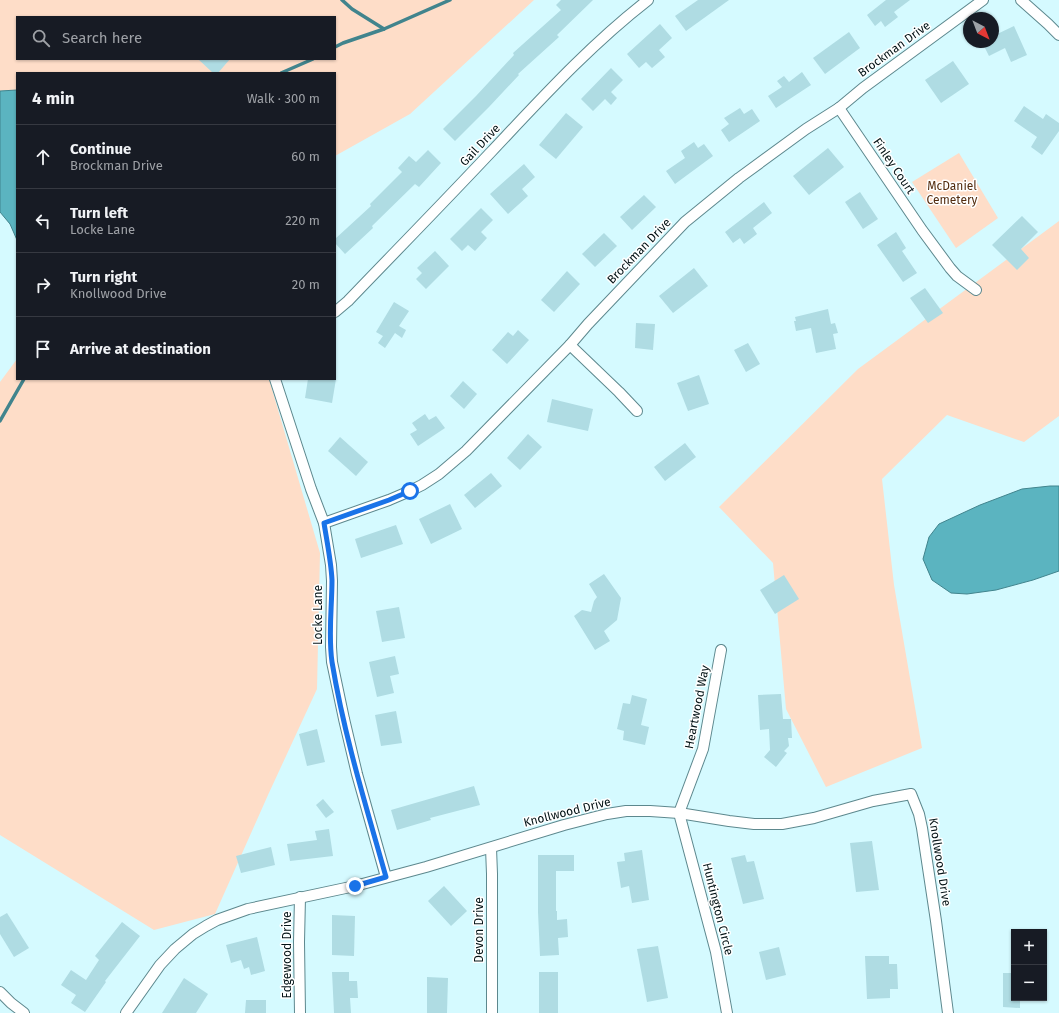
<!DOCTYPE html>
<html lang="en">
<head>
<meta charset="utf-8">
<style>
  :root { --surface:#171b24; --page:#242831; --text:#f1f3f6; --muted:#9ea1a6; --line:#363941 }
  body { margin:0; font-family:"Fira Sans",sans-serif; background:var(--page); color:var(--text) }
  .controls { position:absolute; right:12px; bottom:12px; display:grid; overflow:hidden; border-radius:0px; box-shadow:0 1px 3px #0004 }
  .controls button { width:36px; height:36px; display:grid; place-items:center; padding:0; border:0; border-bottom:1px solid var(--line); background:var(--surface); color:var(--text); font:20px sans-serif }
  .compass { position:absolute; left:963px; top:12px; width:36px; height:36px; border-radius:50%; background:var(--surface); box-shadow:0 1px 3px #0004; rotate:138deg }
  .stop { position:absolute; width:12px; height:12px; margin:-9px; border:3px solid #1a73e8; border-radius:50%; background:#fff }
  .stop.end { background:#1a73e8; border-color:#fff; box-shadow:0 1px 4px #0008 }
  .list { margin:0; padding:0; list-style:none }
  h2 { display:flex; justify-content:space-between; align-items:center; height:52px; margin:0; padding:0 16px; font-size:17px }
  h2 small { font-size:13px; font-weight:400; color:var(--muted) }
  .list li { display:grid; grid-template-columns:26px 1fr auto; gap:12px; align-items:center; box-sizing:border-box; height:64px; padding:0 16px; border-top:1px solid var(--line) }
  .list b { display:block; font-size:15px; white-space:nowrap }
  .list p { margin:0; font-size:13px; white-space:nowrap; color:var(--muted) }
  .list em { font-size:13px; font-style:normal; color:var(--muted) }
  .icon { flex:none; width:22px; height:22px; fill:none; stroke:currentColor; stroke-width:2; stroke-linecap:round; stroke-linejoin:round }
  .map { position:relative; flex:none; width:1059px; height:1013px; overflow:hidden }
  .search { position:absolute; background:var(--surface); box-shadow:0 1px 3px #0004; left:16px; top:16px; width:320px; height:44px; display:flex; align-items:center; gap:10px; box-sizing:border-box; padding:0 14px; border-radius:0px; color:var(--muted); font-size:15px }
  .panel { position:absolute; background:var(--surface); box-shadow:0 1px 3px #0004; left:16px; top:72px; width:320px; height:308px; border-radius:0px }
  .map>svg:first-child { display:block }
</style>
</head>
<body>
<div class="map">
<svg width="1059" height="1013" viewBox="0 0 1059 1013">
  <rect width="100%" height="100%" fill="#d5faff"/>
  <!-- green -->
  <g fill="#feddc8" fill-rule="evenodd">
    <path d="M0,0H534L410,114L335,156V73H17V90L0,91ZM17,17H335V59H17Z"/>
    <path d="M959,153L998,218L956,248L912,182Z"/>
    <path d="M1059,221V416L1024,442L947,415L882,479L894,585L922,748L826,787L786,709L773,563L719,507L858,369Z"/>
    <path d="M17,359V379H269L320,553L317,689L268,795L215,914L154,930L0,835V382Z"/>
  </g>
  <!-- water -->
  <g fill="#5bb4c0" stroke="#41848d">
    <path d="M17,90V240L10,224L0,212V91Z"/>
    <path d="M1050,486H1059V571L1033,580L996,590L967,594L951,593L932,580L923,559L929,537L939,524L980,505L1022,489Z"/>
  </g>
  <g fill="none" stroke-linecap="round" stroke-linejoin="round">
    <!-- stream -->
    <g stroke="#41848d" stroke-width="3.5">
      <path d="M342,0L352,9L384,29"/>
      <path d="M335,47L343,43L384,29L450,0"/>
      <path d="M281,73L313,59"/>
      <path d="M0,421L24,379"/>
    </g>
  </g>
  <!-- building -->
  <g fill="#afdce3">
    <path d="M561,0H593L557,35L559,37L518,74L519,75L489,107L455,141L443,129L476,96L514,55L513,53L561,10L556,5Z"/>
    <path d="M698,0H729L686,31L675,16Z"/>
    <path d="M886,0H910L894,12L898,17L885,27L881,21L875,26L867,15Z"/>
    <path d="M660,24L672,38L659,50L665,57L652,68L646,62L639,68L627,54Z"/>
    <path d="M1014,26L1027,55L1011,62L1005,48L989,56L982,42H993V36Z"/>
    <path d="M849,32L860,48L825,74L813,58Z"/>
    <path d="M198,59H230L218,73H213Z"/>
    <path d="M953,61L969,84L941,103L925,80Z"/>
    <path d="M611,68L623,80L611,92L617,98L611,105L605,99L593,111L581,99Z"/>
    <path d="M802,72L811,85L776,108L768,96L782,87L777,81L784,76L789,82Z"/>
    <path d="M1024,106L1043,119L1046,114L1059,123V131L1042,155L1031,147L1037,137L1014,121Z"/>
    <path d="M740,108L744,114L752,109L760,121L729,142L721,130L729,124L724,118Z"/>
    <path d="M566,113L583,127L556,159L539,145Z"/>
    <path d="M694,142L698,148L704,144L713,156L675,184L666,171L685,158L681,151Z"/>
    <path d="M828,148L844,167L809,195L793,176Z"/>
    <path d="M428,150L441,163L419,187L415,184L372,226L373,228L345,254L335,243V239L371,206L370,204L402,172L398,168L409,156L416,162Z"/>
    <path d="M524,164L535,177L522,189L528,196L508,214L490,194Z"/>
    <path d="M860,192L878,219L863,229L845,202Z"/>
    <path d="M644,195L656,207L632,230L620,217Z"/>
    <path d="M764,202L772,213L753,228L757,234L744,244L740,238L733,243L725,232Z"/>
    <path d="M481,208L493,220L481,232L487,238L475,251L468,245L462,251L450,239Z"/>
    <path d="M1022,216L1038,232L1021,249L1029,258L1017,270L992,245Z"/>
    <path d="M896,232L906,248L902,251L917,273L903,282L877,245Z"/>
    <path d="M604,233L617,246L595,267L582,254Z"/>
    <path d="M435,251L449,266L426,289L416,279L422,273L417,268Z"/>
    <path d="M694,268L708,286L673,313L659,296Z"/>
    <path d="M567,271L580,284L554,312L541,300Z"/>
    <path d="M925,288L943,313L928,323L910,298Z"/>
    <path d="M394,302L409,311L399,326L406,330L402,338L395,333L385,348L378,343L383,336L376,332Z"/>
    <path d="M828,309L831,324L835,323L838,333L833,334L836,349L816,353L811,328L796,331L794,321H796L795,317Z"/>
    <path d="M636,323L655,324L653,350L635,348Z"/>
    <path d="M518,330L529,340L507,364L492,350L508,332L513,336Z"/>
    <path d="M748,343L760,364L746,372L734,350Z"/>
    <path d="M699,375L709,404L688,411L677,383Z"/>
    <path d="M308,379H336L332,403L305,398Z"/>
    <path d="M463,381L477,394L464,409L450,396Z"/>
    <path d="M552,399L593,409L588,431L547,422Z"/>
    <path d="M425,414L429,420L436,416L445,428L418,446L410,434L417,430L412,423Z"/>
    <path d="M528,434L542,447L520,470L507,458Z"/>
    <path d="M340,437L368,462L356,476L328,451Z"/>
    <path d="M685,443L696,457L665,481L654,467Z"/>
    <path d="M491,473L502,486L475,508L464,495Z"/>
    <path d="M450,504L462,529L431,544L419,519Z"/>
    <path d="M396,525L403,544L361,558L355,539Z"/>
    <path d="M604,574L621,598L617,620L604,631L610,641L595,650L574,616L582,610L591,612L594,601L597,597L589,584Z"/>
    <path d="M784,575L799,599L775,614L760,590Z"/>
    <path d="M399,607L405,638L382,642L376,611Z"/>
    <path d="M395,656L399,674L390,676L394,693L377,697L369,662Z"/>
    <path d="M781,694L783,719H791L792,738H788L789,746L784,751L787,753L776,767L764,757L770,750L769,729L760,730L758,695Z"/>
    <path d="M632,695L647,699L641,725L649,727L645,745L623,740L624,731L617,729L623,703L630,704Z"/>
    <path d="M396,711L402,743L381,746L375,715Z"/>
    <path d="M317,729L325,762L307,766L299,734Z"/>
    <path d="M474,786L480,805L430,818L431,820L397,830L391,810Z"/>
    <path d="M323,799L334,812L326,818L316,805Z"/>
    <path d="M329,829L333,856L290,861L287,844L317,840L315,831Z"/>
    <path d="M872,841L879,890L856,892L850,843Z"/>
    <path d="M271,847L275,865L241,873L236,856Z"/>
    <path d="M642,850L649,900L632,903L629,886L621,888L617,862L625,861L624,853Z"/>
    <path d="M538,855H574V871H556V911H557V920L567,919L568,937L558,938L559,955L540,956L538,912Z"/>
    <path d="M745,855L747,862L754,861L764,899L743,904L731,858Z"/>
    <path d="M444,886L467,911L451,926L428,901Z"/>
    <path d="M7,913L29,948L14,957L0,934V917Z"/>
    <path d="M332,915L355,916L354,956L332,955Z"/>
    <path d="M122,922L140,936L105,981L106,982L85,1012L71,1003L76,995L61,985L71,970L86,980L99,960L95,956Z"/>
    <path d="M257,937L265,971L251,975L249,967L244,969L241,960L231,963L226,945Z"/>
    <path d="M658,946L668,998L647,1002L637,949Z"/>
    <path d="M779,947L786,975L766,980L759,952Z"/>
    <path d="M865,956H889V964H897L898,989H890V998L867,999Z"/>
    <path d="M332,972H349V981H357L358,998H350L351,1013H334Z"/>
    <rect x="539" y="972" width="19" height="41"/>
    <path d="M1003,973H1014V998H1020V1008L1003,1007Z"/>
    <path d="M427,977L448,978L447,1013H427Z"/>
    <path d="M184,978L208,994L196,1013H162Z"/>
    <path d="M246,1000H266V1013H245Z"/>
  </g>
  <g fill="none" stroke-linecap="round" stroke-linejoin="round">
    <!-- minor casing -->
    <g stroke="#5d888e" stroke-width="12">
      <g id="minor">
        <path d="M1021,0L1048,24L1059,35"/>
        <path d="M839,108L922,230L950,268L957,276L976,290"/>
        <path d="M335,312L348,301C396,251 444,202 491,152C541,99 590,45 648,0"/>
        <path d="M570,345L619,392L637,411"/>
        <path d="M275,379L311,489L324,523L331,565L332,581L331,647L332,662L344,719L357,774L386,877"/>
        <path d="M324,523L389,500L410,491L422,485L439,474L466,451L570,345L588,324L685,222L739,178L806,129L839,108L863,88L983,0"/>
        <path d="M721,650L703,749L679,813L716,952L727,1013"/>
        <path d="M491,848L492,874V1013"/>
        <path d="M0,992L11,1003L24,1013"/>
        <path d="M126,1013L160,965L175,949L193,934L206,926L217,920L248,909L355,886L426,867L564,825L607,814L626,811H650L679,813L729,821L754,824H782L814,818L873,801L911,794L919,814L922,828L936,921L948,1013"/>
        <path d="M300,1013L299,942L300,897"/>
      </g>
    </g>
    <!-- minor -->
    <use href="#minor" stroke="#fff" stroke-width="10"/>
  </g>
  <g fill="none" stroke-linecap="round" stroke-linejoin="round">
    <!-- route -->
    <path stroke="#1a73e8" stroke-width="5" d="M355,886L386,877C366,806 344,735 332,662C328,635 332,607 332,580C331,561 327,542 324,523L389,500L410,491"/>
  </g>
  <g text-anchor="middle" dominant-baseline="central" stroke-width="3" stroke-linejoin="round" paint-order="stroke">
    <!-- street labels -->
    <g font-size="12" fill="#031316" stroke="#fff">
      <text transform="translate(894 49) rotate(-36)">Brockman Drive</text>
      <text transform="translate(480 145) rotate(-47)">Gail Drive</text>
      <text transform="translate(894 166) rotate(56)">Finley Court</text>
      <text transform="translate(639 251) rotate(-46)">Brockman Drive</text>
      <text transform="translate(318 615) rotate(-90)">Locke Lane</text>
      <text transform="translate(697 707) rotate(-79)">Heartwood Way</text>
      <text transform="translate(567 812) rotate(-14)">Knollwood Drive</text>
      <text transform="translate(940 862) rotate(81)">Knollwood Drive</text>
      <text transform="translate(718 909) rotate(76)">Huntington Circle</text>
      <text transform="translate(479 930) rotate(-90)">Devon Drive</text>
      <text transform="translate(287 955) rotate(-90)">Edgewood Drive</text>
    </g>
    <!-- park labels -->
    <g font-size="12" fill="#532c0f" stroke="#fff">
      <text x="952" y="186">McDaniel<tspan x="952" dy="14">Cemetery</tspan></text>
    </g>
  </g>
</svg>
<div class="controls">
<button>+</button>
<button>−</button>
</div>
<svg class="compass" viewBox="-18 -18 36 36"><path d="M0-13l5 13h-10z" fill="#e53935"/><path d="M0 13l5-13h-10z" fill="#9ea1a6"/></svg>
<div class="stop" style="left:410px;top:491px"></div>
<div class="stop end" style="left:355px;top:886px"></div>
<div class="search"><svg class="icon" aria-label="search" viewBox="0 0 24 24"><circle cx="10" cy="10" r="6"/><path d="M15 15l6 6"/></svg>Search here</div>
<section class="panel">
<h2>4 min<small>Walk · 300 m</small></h2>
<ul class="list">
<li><svg class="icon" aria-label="ahead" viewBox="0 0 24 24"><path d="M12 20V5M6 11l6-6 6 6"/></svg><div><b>Continue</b><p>Brockman Drive</p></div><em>60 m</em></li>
<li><svg class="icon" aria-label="left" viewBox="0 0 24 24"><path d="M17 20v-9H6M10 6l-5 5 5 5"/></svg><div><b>Turn left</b><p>Locke Lane</p></div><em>220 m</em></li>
<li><svg class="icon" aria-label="right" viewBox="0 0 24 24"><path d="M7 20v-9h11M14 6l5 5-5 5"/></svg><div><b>Turn right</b><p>Knollwood Drive</p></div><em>20 m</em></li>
<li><svg class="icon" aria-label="arrive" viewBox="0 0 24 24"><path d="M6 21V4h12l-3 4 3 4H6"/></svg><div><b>Arrive at destination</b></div></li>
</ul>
</section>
</div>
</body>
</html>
